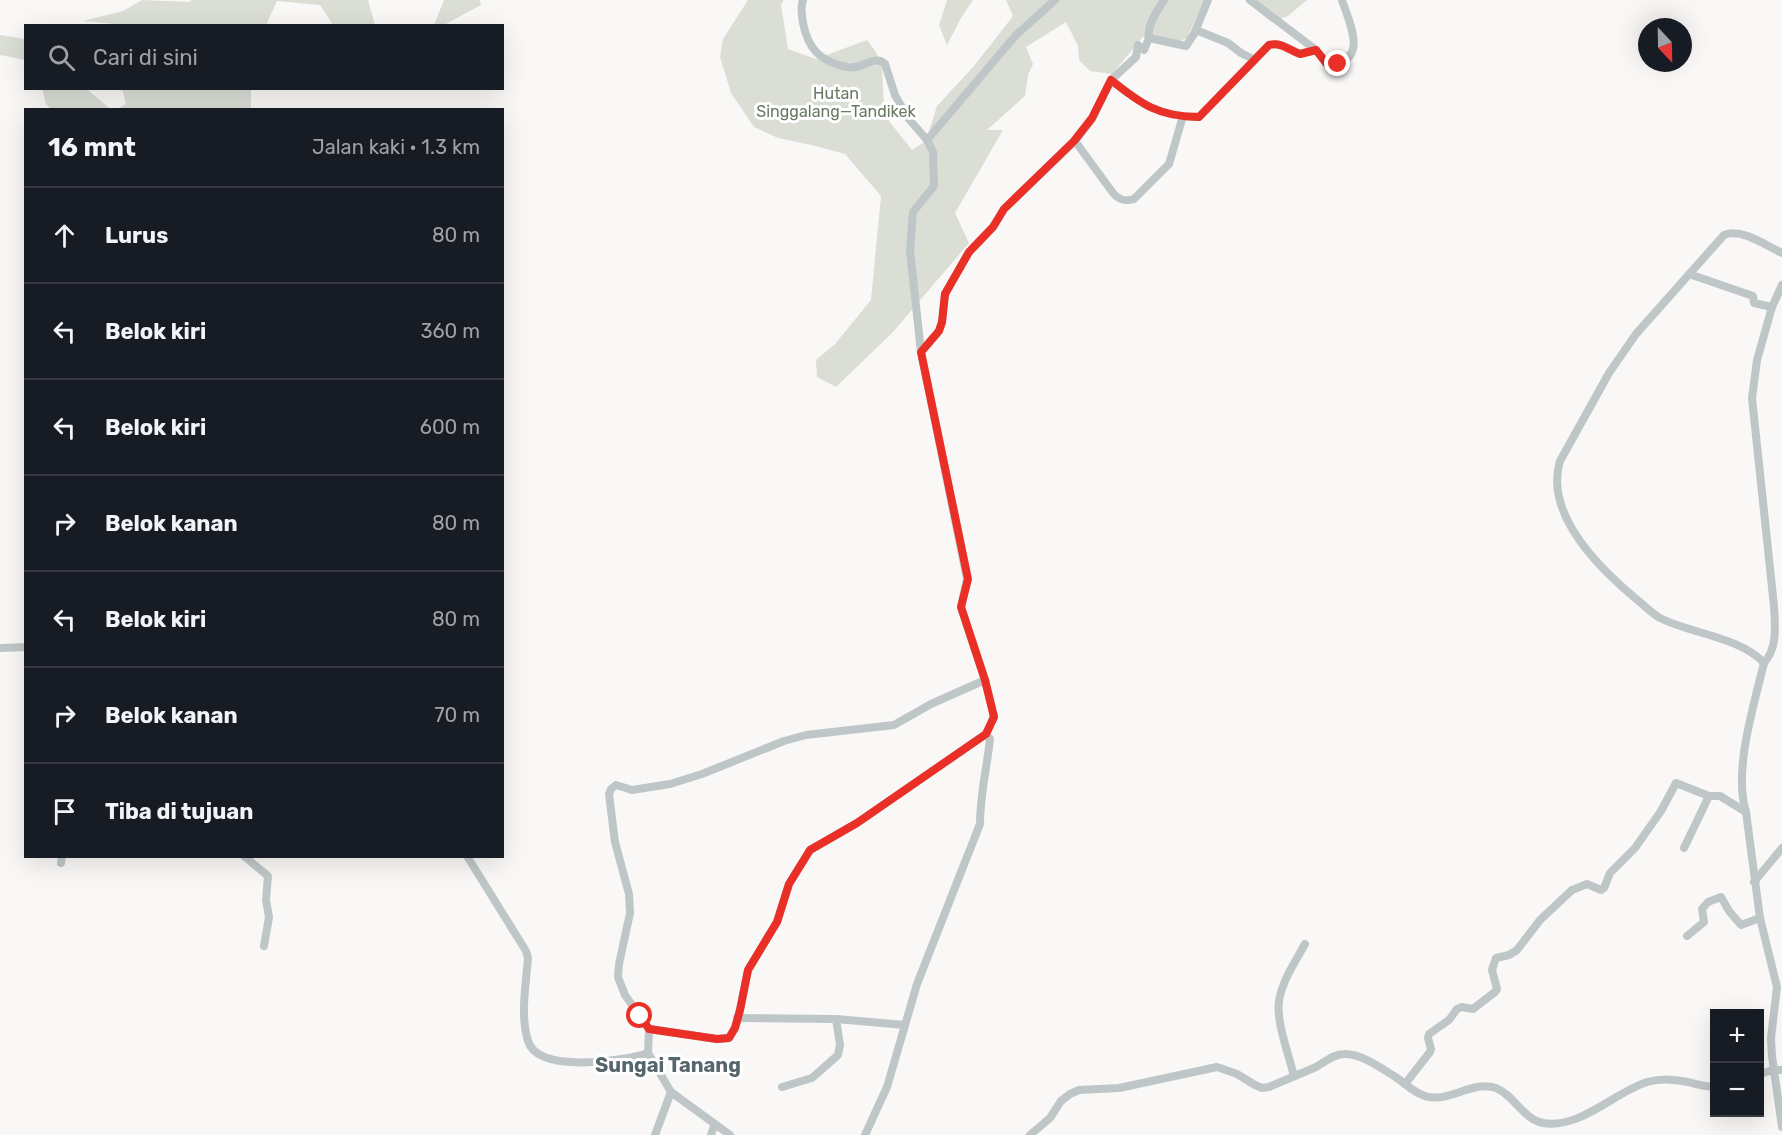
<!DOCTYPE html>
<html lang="id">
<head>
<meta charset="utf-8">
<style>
  :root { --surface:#171b24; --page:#242831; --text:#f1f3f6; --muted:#9ea1a6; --line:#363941 }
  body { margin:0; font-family:Rubik,sans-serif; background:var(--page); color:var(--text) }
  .controls { position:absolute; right:18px; bottom:18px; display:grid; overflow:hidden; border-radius:0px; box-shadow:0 6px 24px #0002 }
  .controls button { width:54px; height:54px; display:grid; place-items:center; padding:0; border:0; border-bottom:2px solid var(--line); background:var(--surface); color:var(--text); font:30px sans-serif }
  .compass { position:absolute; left:1638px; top:18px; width:54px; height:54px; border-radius:50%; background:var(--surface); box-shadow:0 6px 24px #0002; rotate:158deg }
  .stop { position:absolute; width:18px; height:18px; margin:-14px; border:4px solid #e92f26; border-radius:50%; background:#fff }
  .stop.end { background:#e92f26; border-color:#fff; box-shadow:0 2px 6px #0008 }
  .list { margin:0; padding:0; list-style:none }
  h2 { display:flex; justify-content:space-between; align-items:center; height:78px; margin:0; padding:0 24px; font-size:26px }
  h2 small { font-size:20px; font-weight:400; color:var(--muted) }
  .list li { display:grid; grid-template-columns:39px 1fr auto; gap:18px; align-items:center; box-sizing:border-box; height:96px; padding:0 24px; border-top:2px solid var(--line) }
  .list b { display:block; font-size:22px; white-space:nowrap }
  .list em { font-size:20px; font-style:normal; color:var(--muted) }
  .icon { flex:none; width:33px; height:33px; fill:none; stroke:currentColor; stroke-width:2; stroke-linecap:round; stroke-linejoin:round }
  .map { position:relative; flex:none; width:1782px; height:1135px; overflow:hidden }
  .search { position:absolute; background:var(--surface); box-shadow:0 6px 24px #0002; left:24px; top:24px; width:480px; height:66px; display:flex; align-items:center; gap:15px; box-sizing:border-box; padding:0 21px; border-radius:0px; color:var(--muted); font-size:22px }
  .panel { position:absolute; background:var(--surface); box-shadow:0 6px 24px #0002; left:24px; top:108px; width:480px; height:750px; border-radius:0px }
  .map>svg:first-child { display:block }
</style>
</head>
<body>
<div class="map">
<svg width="1782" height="1135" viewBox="0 0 1782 1135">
  <rect width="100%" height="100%" fill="#f9f8f6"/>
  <!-- green -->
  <g fill="#daded5">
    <path d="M142,0L189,2L192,0H368L375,25H333L320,5L277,1L266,25L136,26L83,21L123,11Z"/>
    <path d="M444,0H480L481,5L444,25H434Z"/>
    <path d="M748,0H784L781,5L788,49L816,59L867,40L876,52L882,68L884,108L889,121L912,150L926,141L937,106L974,66L1013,16L1006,0H1204L1187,38C1173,44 1156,47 1143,37L1112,74L1090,71L1079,60L1078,46L1066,22L1026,47L1033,64L1028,75L1025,96L987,130H1003L955,213L969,243L893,332L836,387L817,377L816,360L835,344L871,300L881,196L845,154L811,145L778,138L754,127L731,93L720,57L723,39Z"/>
    <path d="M947,0H973L961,18L947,45L939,25Z"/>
    <path d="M1245,0H1307L1288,16L1271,22Z"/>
    <path d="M0,35L25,39V60L0,55Z"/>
    <path d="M42,89H87L110,109H51L46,104Z"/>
    <path d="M122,89H251V109H117L126,104Z"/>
  </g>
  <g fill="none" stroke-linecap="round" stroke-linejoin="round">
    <!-- minor -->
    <g stroke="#bfc6c8" stroke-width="8">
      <path d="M803,0C800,8 802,15 803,23C808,49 820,61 846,67C861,71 875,53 885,64L895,95L908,118L927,140L933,152L934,186L913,212L910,251L921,352L967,579L961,607L985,680L994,716L986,734L990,739C987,767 980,795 980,824L917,984L887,1087L865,1135"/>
      <path d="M1250,0L1316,50L1327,64C1370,63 1350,25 1342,0"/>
      <path d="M1196,30L1228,43L1241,53L1253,59"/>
      <path d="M1149,38C1147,25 1157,11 1164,0"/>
      <path d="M1111,80C1141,104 1159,117 1199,117L1269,45C1282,42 1289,49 1300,54L1316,50"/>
      <path d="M927,140L1016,35L1055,0"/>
      <path d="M1075,141L1113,193C1119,200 1125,202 1134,199L1169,164L1183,116"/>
      <path d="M1782,253C1765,245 1742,228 1724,235L1636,334L1609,373L1560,461C1544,514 1598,567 1635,598C1643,604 1651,613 1660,618C1692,634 1740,637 1764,663C1754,705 1733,771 1746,812L1760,918L1777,987L1771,1038L1772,1056L1782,1127"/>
      <path d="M1689,274L1753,296L1754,303L1772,307"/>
      <path d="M921,352L939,331L942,322L945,294L969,252L993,227L1004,209L1075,141L1092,119L1111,80L1136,57L1138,45L1144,50L1149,38L1186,46L1194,34L1208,0"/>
      <path d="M0,648L26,647"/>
      <path d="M1764,663C1778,647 1775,626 1774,606L1752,398L1757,360L1772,307L1782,285"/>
      <path d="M1684,848L1709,796"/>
      <path d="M244,856L268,876L266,900L269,917L264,946"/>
      <path d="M467,856L526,951L528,958C526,984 520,1015 528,1041C538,1074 623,1061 648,1053L671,1092L730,1135"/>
      <path d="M61,863L62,856"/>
      <path d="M1754,882L1782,848"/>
      <path d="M1687,936L1704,922L1702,909L1708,902L1721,897L1729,911L1741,925L1760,918"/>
      <path d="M737,1018L836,1019L905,1025"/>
      <path d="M649,1029L717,1039L729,1038L735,1028L740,1010L748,970L777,922L789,884L810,850L857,823L986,734"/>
      <path d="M648,1053L649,1029L625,995L618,977L619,964L630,913L629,894L615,842L609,794L611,789L616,785L632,790L670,784L702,774L784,741L806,735L894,725L931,704L985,680"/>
      <path d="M1760,1074L1773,1070H1782"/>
      <path d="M1294,1076C1289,1055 1276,1022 1279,1001C1282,981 1295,962 1305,944"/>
      <path d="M1405,1084L1430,1052L1431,1049L1428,1038L1429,1034L1449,1020L1457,1009L1462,1007L1473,1009L1495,992L1497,989L1492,970L1496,958L1509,955L1517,950L1540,920L1572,890L1587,884L1601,890L1604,888L1610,873L1635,848L1661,811L1676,783L1709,796H1720L1746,812"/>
      <path d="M782,1087L812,1078L838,1055L840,1045L836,1019"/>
      <path d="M655,1135L671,1092"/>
      <path d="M711,1135L714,1126"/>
      <path d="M1030,1135L1050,1118L1061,1101L1070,1094L1079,1090L1119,1088L1217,1067L1237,1074L1255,1085L1262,1088L1269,1087C1285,1080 1300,1074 1316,1067C1325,1062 1334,1054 1344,1054C1360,1053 1381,1068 1394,1076C1405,1083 1416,1095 1429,1097C1452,1101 1474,1080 1496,1088C1514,1095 1523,1119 1543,1123C1581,1129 1613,1093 1647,1082C1661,1078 1675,1079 1688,1082C1698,1084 1704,1088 1714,1086"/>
    </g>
  </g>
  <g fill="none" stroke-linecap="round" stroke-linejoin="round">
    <!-- route -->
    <path stroke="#e92f26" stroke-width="8" d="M640,1016L649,1029L717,1039L729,1038L735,1028L740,1010L748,970L777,922L789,884L810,850L857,823L986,734L994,717L985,680L961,607L968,579L921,352L939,331L942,322L945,294L969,252L993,227L1004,209L1074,141L1092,118L1111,80C1141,104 1159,117 1199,117L1269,45C1282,42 1288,50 1300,54L1316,50L1327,64H1338"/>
  </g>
  <g text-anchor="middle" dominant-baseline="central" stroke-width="6" stroke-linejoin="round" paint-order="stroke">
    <!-- park labels -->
    <g font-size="16" fill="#6a7a62" stroke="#fff">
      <text x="836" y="93">Hutan<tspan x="836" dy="18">Singgalang—Tandikek</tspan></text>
    </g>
    <!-- quarter labels -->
    <g font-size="20" font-weight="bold" fill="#55666d" stroke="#fff">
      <text x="668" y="1065">Sungai Tanang</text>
    </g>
  </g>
</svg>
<div class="controls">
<button>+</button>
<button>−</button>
</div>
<svg class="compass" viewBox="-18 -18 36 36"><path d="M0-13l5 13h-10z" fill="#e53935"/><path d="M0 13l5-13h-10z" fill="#9ea1a6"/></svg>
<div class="stop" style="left:640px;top:1016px"></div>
<div class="stop end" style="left:1338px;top:64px"></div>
<div class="search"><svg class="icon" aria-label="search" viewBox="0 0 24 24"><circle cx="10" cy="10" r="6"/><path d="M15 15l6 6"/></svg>Cari di sini</div>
<section class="panel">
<h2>16 mnt<small>Jalan kaki · 1.3 km</small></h2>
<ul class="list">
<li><svg class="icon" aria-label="ahead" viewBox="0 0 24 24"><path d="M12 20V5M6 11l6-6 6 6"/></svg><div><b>Lurus</b></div><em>80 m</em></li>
<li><svg class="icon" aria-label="left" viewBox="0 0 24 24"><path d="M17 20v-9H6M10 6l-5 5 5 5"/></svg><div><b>Belok kiri</b></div><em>360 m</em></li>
<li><svg class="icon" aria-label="left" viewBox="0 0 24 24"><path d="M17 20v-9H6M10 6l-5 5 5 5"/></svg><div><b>Belok kiri</b></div><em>600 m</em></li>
<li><svg class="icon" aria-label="right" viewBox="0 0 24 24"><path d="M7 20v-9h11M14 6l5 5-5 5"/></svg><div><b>Belok kanan</b></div><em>80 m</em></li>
<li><svg class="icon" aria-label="left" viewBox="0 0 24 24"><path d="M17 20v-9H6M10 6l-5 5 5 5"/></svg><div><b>Belok kiri</b></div><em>80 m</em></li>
<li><svg class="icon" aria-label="right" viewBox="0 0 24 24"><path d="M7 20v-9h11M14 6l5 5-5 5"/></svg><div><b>Belok kanan</b></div><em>70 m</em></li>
<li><svg class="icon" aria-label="arrive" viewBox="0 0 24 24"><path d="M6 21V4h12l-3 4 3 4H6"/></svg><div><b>Tiba di tujuan</b></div></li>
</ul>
</section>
</div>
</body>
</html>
